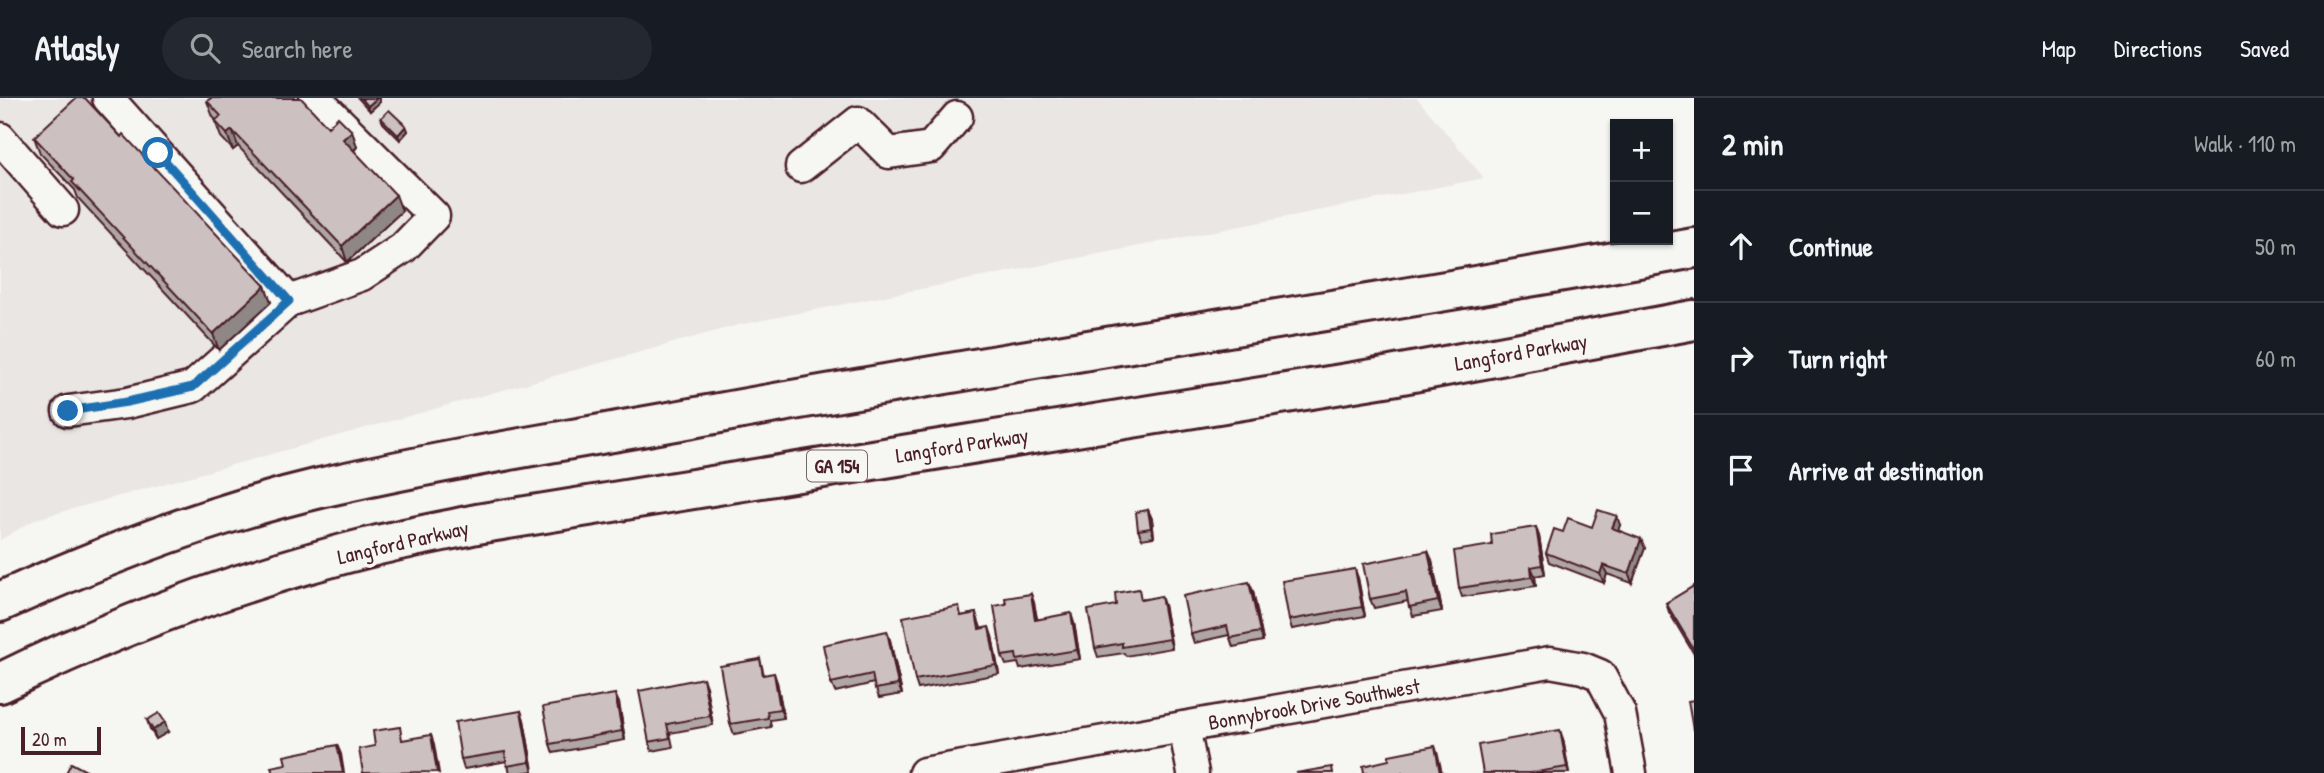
<!DOCTYPE html>
<html lang="en">
<head>
<meta charset="utf-8">
<style>
  :root { --surface:#171b24; --page:#242831; --text:#f1f3f6; --muted:#9ea1a6; --line:#363941 }
  body { margin:0; font-family:"Patrick Hand",sans-serif; background:var(--page); color:var(--text) }
  .controls { position:absolute; right:21px; top:21px; display:grid; overflow:hidden; border-radius:0px; box-shadow:0 2px 5px #0004 }
  .controls button { width:63px; height:63px; display:grid; place-items:center; padding:0; border:0; border-bottom:2px solid var(--line); background:var(--surface); color:var(--text); font:35px sans-serif }
  .scale { position:absolute; left:21px; bottom:18px; width:80px; box-sizing:border-box; padding-left:7px; border:4px solid #4a1f2b; border-top:0; font-size:19px; line-height:24px; white-space:nowrap; color:#4a1f2b; -webkit-text-stroke:5px #f6f6f2; paint-order:stroke }
  .stop { position:absolute; width:21px; height:21px; margin:-16px; border:5px solid #1f6fb2; border-radius:50%; background:#fff }
  .stop.end { background:#1f6fb2; border-color:#fff; box-shadow:0 2px 7px #0008 }
  .list { margin:0; padding:0; list-style:none }
  h2 { display:flex; justify-content:space-between; align-items:center; height:91px; margin:0; padding:0 28px; font-size:30px }
  h2 small { font-size:23px; font-weight:400; color:var(--muted) }
  .list li { display:grid; grid-template-columns:46px 1fr auto; gap:21px; align-items:center; box-sizing:border-box; height:112px; padding:0 28px; border-top:2px solid var(--line) }
  .list b { display:block; font-size:26px; white-space:nowrap }
  .list em { font-size:23px; font-style:normal; color:var(--muted) }
  .icon { flex:none; width:38px; height:38px; fill:none; stroke:currentColor; stroke-width:2; stroke-linecap:round; stroke-linejoin:round }
  .map { position:relative; flex:none; width:1694px; height:675px; overflow:hidden }
  header { display:flex; align-items:center; gap:42px; box-sizing:border-box; height:98px; padding:0 35px; background:var(--surface); border-bottom:2px solid var(--line) }
  header strong { font-size:33px }
  nav { display:flex; gap:38px; margin-inline-start:auto; font-size:24px }
  .search { width:490px; height:63px; background:var(--page); display:flex; align-items:center; gap:18px; box-sizing:border-box; padding:0 24px; border-radius:38px; color:var(--muted); font-size:26px }
  main { display:flex }
  aside { flex:1; background:var(--surface) }
  .map>svg:first-child { display:block }
</style>
</head>
<body>
<header>
<strong>Atlasly</strong>
<div class="search"><svg class="icon" aria-label="search" viewBox="0 0 24 24"><circle cx="10" cy="10" r="6"/><path d="M15 15l6 6"/></svg>Search here</div>
<nav><a>Map</a><a>Directions</a><a>Saved</a></nav>
</header>
<main>
<div class="map">
<svg width="1694" height="675" viewBox="0 0 1694 675">
  <rect width="100%" height="100%" fill="#f6f6f2"/>
  <filter id="ink" filterUnits="userSpaceOnUse"><feTurbulence type="fractalNoise" baseFrequency=".0143" numOctaves="2"/><feDisplacementMap in="SourceGraphic" scale="14" xChannelSelector="R" yChannelSelector="G"/><feConvolveMatrix kernelMatrix="1 2 1 2 8 2 1 2 1" color-interpolation-filters="sRGB"/></filter>
  <g filter="url(#ink)">
    <!-- built -->
    <path fill="#e9e6e3" d="M0,0H1417L1484,80L738,227L36,421L0,442Z"/>
    <g fill="none" stroke-linecap="round" stroke-linejoin="round">
      <!-- minor casing -->
      <g stroke="#4a1f2b" stroke-width="35">
        <g id="minor">
          <path d="M0,40L63,112"/>
          <path d="M801,69L858,24L889,55L931,49L957,19"/>
          <path d="M289,203L362,177L403,150L434,118L315,0"/>
          <path d="M68,313L127,305L193,289L289,203L108,0"/>
          <path d="M1184,629L1193,675"/>
          <path d="M924,675L1550,564L1583,570L1600,577L1620,615L1631,675"/>
        </g>
      </g>
      <!-- highway casing -->
      <g stroke="#4a1f2b" stroke-width="44">
        <g id="highway">
          <path d="M0,504C102,458 210,416 320,390C450,360 583,340 714,316C1040,257 1368,209 1694,150"/>
          <path d="M0,585C120,526 248,479 378,447C411,439 444,433 477,426L1391,278L1694,222"/>
        </g>
      </g>
      <!-- minor -->
      <use href="#minor" stroke="#f6f6f2" stroke-width="30"/>
      <!-- highway -->
      <use href="#highway" stroke="#f6f6f2" stroke-width="38"/>
    </g>
    <!-- wall -->
    <g fill="#afa6a5" stroke="#4a1f2b" stroke-width="2">
      <path d="M358,0H379L380,4L370,13Z"/>
      <path d="M207,3L352,33L357,49L354,53L402,113L347,164L238,48L233,52L221,39L215,23L216,22L213,19Z"/>
      <path d="M381,20L406,28L408,33L400,42L383,25Z"/>
      <path d="M34,39H121L265,188L271,204L219,252L78,100L75,92L40,55Z"/>
      <path d="M1148,412L1152,421L1154,439L1142,441L1138,432Z"/>
      <path d="M1620,427L1618,432L1645,450L1632,485L1607,476L1604,485L1549,464L1546,455L1563,434L1592,429Z"/>
      <path d="M1539,438L1545,476L1535,478L1536,488L1462,499L1459,490L1492,447Z"/>
      <path d="M1432,462L1442,513L1413,518L1408,503L1374,510L1370,501Z"/>
      <path d="M1358,480L1365,518L1292,531L1289,522Z"/>
      <path d="M1694,488V556L1669,514L1666,505Z"/>
      <path d="M1253,493L1263,543L1233,549L1229,537L1194,545L1191,536Z"/>
      <path d="M1031,496L1034,505L1037,521L1074,525L1080,561L1020,571L1018,565L1006,567L1002,558Z"/>
      <path d="M1142,501L1164,507L1172,550L1126,558L1124,555L1098,559L1095,550Z"/>
      <path d="M976,515L981,530L992,538L999,576L918,591L915,582L962,518Z"/>
      <path d="M890,542L902,596L879,600L874,585L835,594L831,585Z"/>
      <path d="M760,561L764,577L777,584L784,620L770,622L771,629L734,636L730,626Z"/>
      <path d="M706,589L713,627L670,635L673,649L652,653L649,644Z"/>
      <path d="M619,605L625,642L553,655L550,646Z"/>
      <path d="M521,613L524,622L533,673L520,675H510L507,663L464,671L461,661Z"/>
      <path d="M147,622L168,634L156,641L150,631Z"/>
      <path d="M1563,641L1569,675H1483Z"/>
    </g>
    <!-- shaded-wall -->
    <g fill="#8f8786" stroke="#4a1f2b" stroke-width="2">
      <path d="M377,0H379L380,4L370,13L368,8Z"/>
      <path d="M406,28L408,33L400,42L398,37Z"/>
      <path d="M232,32L238,48L233,52L227,36Z"/>
      <path d="M352,33L357,49L349,57L343,41Z"/>
      <path d="M396,97L402,113L347,164L342,148Z"/>
      <path d="M265,188L271,204L219,252L213,236Z"/>
      <path d="M1148,412L1152,421L1154,439L1151,430Z"/>
      <path d="M1617,418L1620,427L1616,439L1612,430Z"/>
      <path d="M1536,429L1539,438L1545,476L1542,467Z"/>
      <path d="M1641,441L1645,450L1632,485L1629,476Z"/>
      <path d="M1428,453L1432,462L1442,513L1438,503Z"/>
      <path d="M1603,467L1607,476L1604,485L1600,476Z"/>
      <path d="M1531,469L1535,478L1536,488L1532,479Z"/>
      <path d="M1355,471L1358,480L1365,518L1362,509Z"/>
      <path d="M1249,484L1253,493L1263,543L1260,534Z"/>
      <path d="M1031,496L1034,505L1039,531L1035,522Z"/>
      <path d="M1161,498L1164,507L1172,550L1169,541Z"/>
      <path d="M1071,515L1074,525L1080,561L1077,552Z"/>
      <path d="M989,529L992,538L999,576L996,567Z"/>
      <path d="M887,533L890,542L902,596L898,587Z"/>
      <path d="M774,575L777,584L784,620L780,611Z"/>
      <path d="M703,580L706,589L713,627L710,618Z"/>
      <path d="M615,596L619,605L625,642L622,633Z"/>
      <path d="M521,613L524,622L533,673L530,664Z"/>
      <path d="M165,624L168,634L156,641L153,632Z"/>
      <path d="M1560,632L1563,641L1569,675L1567,669Z"/>
      <path d="M431,637L434,646L439,675L437,674Z"/>
      <path d="M337,647L341,656L344,675H343Z"/>
      <path d="M1435,648L1438,657L1442,675H1440Z"/>
    </g>
    <!-- building -->
    <g fill="#ccc1c0" stroke="#4a1f2b" stroke-width="2">
      <path d="M76,0H85L121,39L123,36L265,188L213,236L72,84L74,82L34,39Z"/>
      <path d="M211,0H301L328,29L338,19L352,33L343,41L396,97L342,148L232,32L227,36L215,23L221,18L207,3Z"/>
      <path d="M361,0H377L368,8Z"/>
      <path d="M389,12L406,28L398,37L381,20Z"/>
      <path d="M1148,412L1151,430L1138,432L1136,414Z"/>
      <path d="M1598,412L1617,418L1612,430L1641,441L1629,476L1603,467L1600,476L1546,455L1554,431L1563,434L1568,420L1592,429Z"/>
      <path d="M1536,429L1542,467L1531,469L1532,479L1459,490L1454,453L1492,447L1491,436Z"/>
      <path d="M1428,453L1438,503L1409,509L1406,494L1370,501L1363,466Z"/>
      <path d="M1355,471L1362,509L1289,522L1282,483Z"/>
      <path d="M1249,484L1260,534L1230,540L1227,528L1191,536L1183,498Z"/>
      <path d="M1694,488V552L1666,505Z"/>
      <path d="M1139,491L1141,502L1161,498L1169,541L1122,549V545L1095,550L1088,512L1116,507L1115,495Z"/>
      <path d="M1031,496L1035,522L1071,515L1077,552L1017,562L1016,556L1002,558L994,508L1006,506L1005,500Z"/>
      <path d="M959,508L961,518L976,515L979,531L989,529L996,567L915,582L903,519Z"/>
      <path d="M887,533L898,587L875,591L872,576L831,585L823,547Z"/>
      <path d="M760,561L763,577L774,575L780,611L767,613L768,620L730,626L720,568Z"/>
      <path d="M703,580L710,618L667,626L670,640L649,644L639,593Z"/>
      <path d="M615,596L622,633L550,646L543,609Z"/>
      <path d="M1694,602V632H1693L1688,603Z"/>
      <path d="M521,613L530,664L507,668L505,654L461,661L455,624Z"/>
      <path d="M159,615L165,624L153,632L147,622Z"/>
      <path d="M400,629L402,642L431,637L437,674L363,675L359,651L375,648L373,633Z"/>
      <path d="M1560,632L1567,669L1531,675H1483L1478,647Z"/>
      <path d="M337,647L343,675H273L271,669L286,666L284,658Z"/>
      <path d="M1435,648L1440,675H1364L1363,668L1389,662V657Z"/>
      <path d="M71,665L90,675H66Z"/>
      <path d="M1332,669L1333,675H1296Z"/>
    </g>
  </g>
  <g fill="none" stroke-linecap="round" stroke-linejoin="round" filter="url(#ink)">
    <!-- route -->
    <path stroke="#1f6fb2" stroke-width="9" d="M68,313L127,304L193,289L289,203L158,55"/>
  </g>
  <g text-anchor="middle" dominant-baseline="central" stroke-width="7" stroke-linejoin="round" paint-order="stroke">
    <!-- shield labels -->
    <rect fill="#f6f6f2" stroke="#7e6067" stroke-width="2" x="807" y="352.5" width="60" height="31" rx="5"/>
    <g font-size="19" font-weight="bold" fill="#4a1f2b">
      <text x="837" y="368">GA 154</text>
    </g>
    <!-- street labels -->
    <g font-size="21" fill="#4a1f2b" stroke="#f6f6f2">
      <text transform="translate(1521 254) rotate(-10)">Langford Parkway</text>
      <text transform="translate(962 347) rotate(-9)">Langford Parkway</text>
      <text transform="translate(403 444) rotate(-13)">Langford Parkway</text>
      <text transform="translate(1314 606) rotate(-10)">Bonnybrook Drive Southwest</text>
    </g>
  </g>
</svg>
<div class="controls">
<button>+</button>
<button>−</button>
</div>
<div class="scale">20 m</div>
<div class="stop" style="left:158px;top:55px"></div>
<div class="stop end" style="left:68px;top:313px"></div>
</div>
<aside>
<h2>2 min<small>Walk · 110 m</small></h2>
<ul class="list">
<li><svg class="icon" aria-label="ahead" viewBox="0 0 24 24"><path d="M12 20V5M6 11l6-6 6 6"/></svg><div><b>Continue</b></div><em>50 m</em></li>
<li><svg class="icon" aria-label="right" viewBox="0 0 24 24"><path d="M7 20v-9h11M14 6l5 5-5 5"/></svg><div><b>Turn right</b></div><em>60 m</em></li>
<li><svg class="icon" aria-label="arrive" viewBox="0 0 24 24"><path d="M6 21V4h12l-3 4 3 4H6"/></svg><div><b>Arrive at destination</b></div></li>
</ul>
</aside>
</main>
</body>
</html>
